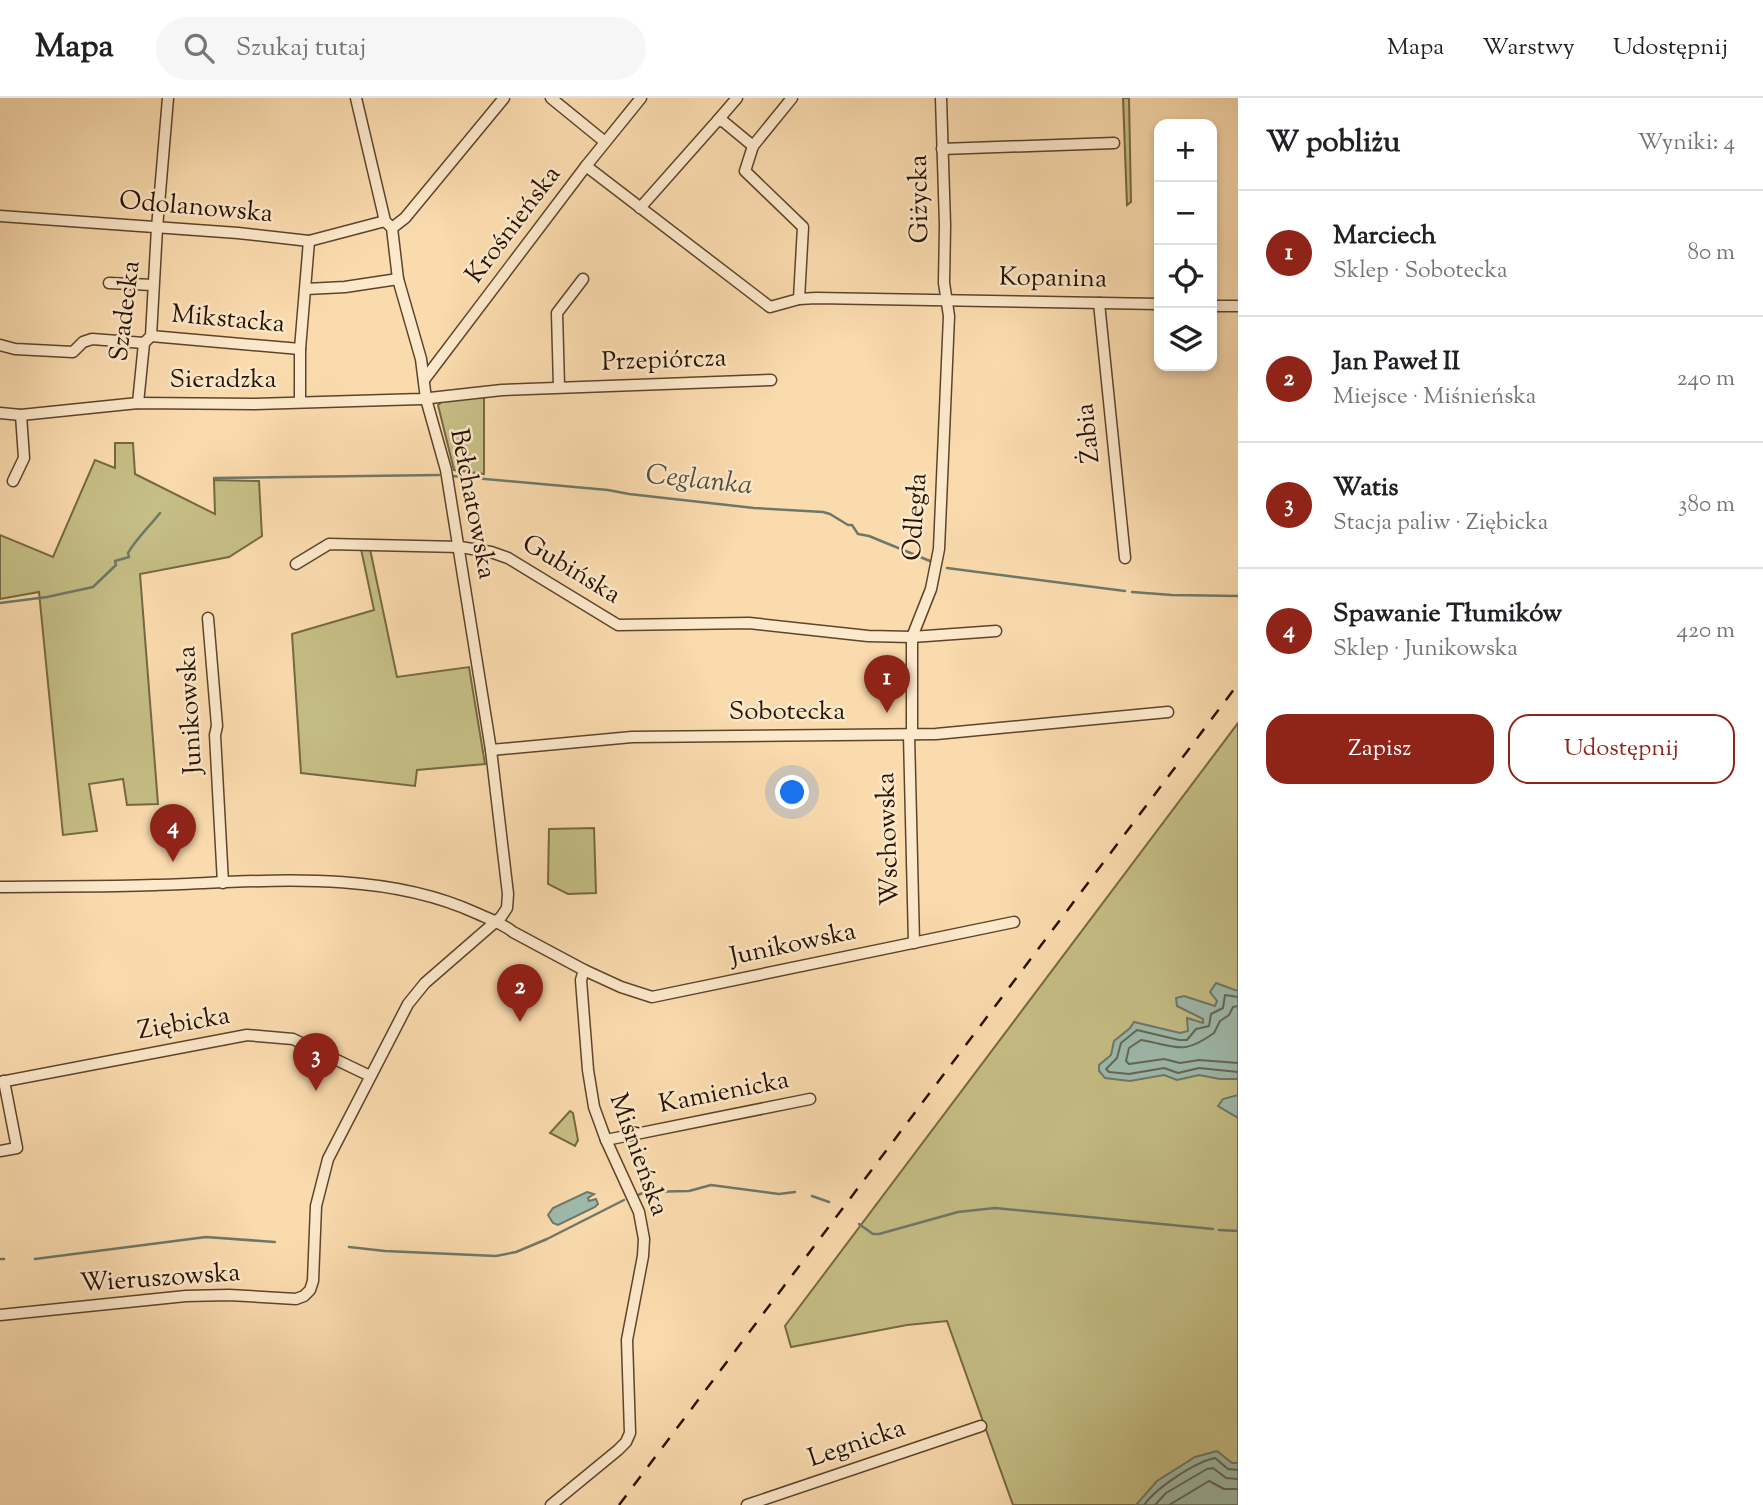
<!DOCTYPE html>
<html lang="pl">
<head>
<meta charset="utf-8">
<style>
  :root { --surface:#fff; --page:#f6f6f6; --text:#202124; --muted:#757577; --line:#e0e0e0; --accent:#8f2418 }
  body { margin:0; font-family:"Sorts Mill Goudy",serif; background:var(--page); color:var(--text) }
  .controls { position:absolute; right:21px; top:21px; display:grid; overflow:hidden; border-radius:14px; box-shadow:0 4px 10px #0003 }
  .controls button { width:63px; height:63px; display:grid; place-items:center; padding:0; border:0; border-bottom:2px solid var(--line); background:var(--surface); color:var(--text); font:35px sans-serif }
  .you { position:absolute; left:793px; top:695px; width:24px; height:24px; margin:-18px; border:5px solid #fff; border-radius:50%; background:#1a73e8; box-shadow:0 0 0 10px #1a73e833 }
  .badge { display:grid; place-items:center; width:46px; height:46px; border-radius:50%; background:var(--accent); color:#fff; font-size:23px; font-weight:700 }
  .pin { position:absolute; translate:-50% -58px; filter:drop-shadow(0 2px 4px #0008) }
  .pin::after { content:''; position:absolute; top:37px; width:24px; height:21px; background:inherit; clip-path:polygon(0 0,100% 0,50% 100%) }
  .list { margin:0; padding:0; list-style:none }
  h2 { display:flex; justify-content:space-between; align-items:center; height:91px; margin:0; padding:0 28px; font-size:30px }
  h2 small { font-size:23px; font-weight:400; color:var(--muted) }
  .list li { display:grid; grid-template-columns:46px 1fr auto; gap:21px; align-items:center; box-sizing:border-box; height:126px; padding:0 28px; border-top:2px solid var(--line) }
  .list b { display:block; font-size:26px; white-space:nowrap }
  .list p { margin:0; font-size:23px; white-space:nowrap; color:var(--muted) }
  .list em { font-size:23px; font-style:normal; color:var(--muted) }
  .actions { display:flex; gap:14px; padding:21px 28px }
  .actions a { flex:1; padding:16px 0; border:2px solid var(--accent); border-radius:21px; text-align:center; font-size:24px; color:var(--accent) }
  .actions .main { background:var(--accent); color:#fff }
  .icon { flex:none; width:38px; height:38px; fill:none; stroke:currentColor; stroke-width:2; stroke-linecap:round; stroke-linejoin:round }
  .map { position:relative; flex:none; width:1238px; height:1407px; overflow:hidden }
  header { display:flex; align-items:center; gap:42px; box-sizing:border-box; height:98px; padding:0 35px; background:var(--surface); border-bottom:2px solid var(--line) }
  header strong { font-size:33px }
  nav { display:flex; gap:38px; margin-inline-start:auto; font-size:24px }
  .search { width:490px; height:63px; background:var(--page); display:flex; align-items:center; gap:18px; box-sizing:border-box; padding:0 24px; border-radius:38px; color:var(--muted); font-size:26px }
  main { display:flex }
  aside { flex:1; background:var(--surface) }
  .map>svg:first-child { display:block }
</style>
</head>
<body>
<header>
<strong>Mapa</strong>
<div class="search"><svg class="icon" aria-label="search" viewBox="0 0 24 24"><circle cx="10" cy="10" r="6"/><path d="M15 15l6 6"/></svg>Szukaj tutaj</div>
<nav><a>Mapa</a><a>Warstwy</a><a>Udostępnij</a></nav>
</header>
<main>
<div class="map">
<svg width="1238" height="1407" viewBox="0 0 1238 1407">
  <rect width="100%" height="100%" fill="#fadbae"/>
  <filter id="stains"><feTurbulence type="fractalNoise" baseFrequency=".00286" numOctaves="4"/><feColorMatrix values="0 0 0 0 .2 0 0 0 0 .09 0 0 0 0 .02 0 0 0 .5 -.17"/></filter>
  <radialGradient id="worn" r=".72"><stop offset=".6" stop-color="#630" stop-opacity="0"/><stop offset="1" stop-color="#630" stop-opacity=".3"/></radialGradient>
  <!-- green -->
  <g fill="#c5be85" stroke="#766843" stroke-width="2">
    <path d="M1123,0H1129L1131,104L1127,107Z"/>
    <path d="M484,299V376L454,372L438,307L445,301Z"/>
    <path d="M115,345H133L135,376L215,416L214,382L259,383L262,438L229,459L140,476L158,706L127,707L123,681L89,686L97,733L63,737L39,494L0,501V437L53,459L95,362L115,370Z"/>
    <path d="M361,451H370L397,579L469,569L485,666L417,672L415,688L301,675L292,536L374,512Z"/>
    <path d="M1238,625V1407H1013L947,1223L907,1227L791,1249L785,1228Z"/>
    <path d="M594,730L596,795L568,796L548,786L549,731Z"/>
    <path d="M570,1013L573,1015L578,1042L575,1048L550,1035Z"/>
  </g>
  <!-- water -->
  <g fill="#9ebbad" stroke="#6e7868" stroke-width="2">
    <path d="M1216,885L1238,893V981H1220L1199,977L1177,982L1164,977L1130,983L1105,980L1099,973V967L1111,957L1114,943L1130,930L1134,924L1180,935L1188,933L1187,920L1203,925V921L1177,908L1176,900L1184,898L1215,908L1217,903L1210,894Z"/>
    <path d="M1238,997V1020L1218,1008L1223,1001Z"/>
    <path d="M587,1094L594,1096L588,1100L589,1103L596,1101L598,1106L595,1109L558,1127L553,1125L548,1117L553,1110Z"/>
    <path d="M1217,1353L1232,1365H1238V1407H1136L1157,1383L1195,1359Z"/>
  </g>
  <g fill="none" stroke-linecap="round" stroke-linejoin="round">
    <!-- shore -->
    <g stroke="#626757" stroke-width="2">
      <path d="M1238,899L1225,897L1223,910L1211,916L1209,928L1196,931L1187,942H1179L1137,932L1121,945L1117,960L1106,971L1109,974L1129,976L1164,970L1178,975L1199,970L1238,974"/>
      <path d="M1238,908L1233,909L1229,917L1220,923L1214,935C1182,958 1177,948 1141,942L1129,950L1126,963L1129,966L1164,961L1180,965L1199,962L1238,965"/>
      <path d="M1144,1407C1156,1390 1195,1364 1215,1360L1228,1371L1238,1372"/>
      <path d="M1155,1407L1166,1395L1207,1371L1213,1370L1226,1380L1238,1381"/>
      <path d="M1169,1407L1209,1383L1224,1391H1238"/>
    </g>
    <!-- stream -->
    <g stroke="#6e7868" stroke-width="2.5">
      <path d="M452,378L608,392L629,396L754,410L823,414L830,416L848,427H852L858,436L869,438L930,463"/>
      <path d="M214,380L439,377"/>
      <path d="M947,470L1125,493"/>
      <path d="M1132,494L1172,497L1238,498"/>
      <path d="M0,505L47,499L93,489L116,467L115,463L129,459L128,455C136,441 149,429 160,415"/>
      <path d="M638,1097L645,1094L689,1093L711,1087L779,1096L795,1094"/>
      <path d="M812,1098L829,1104"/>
      <path d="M859,1126L873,1136H879L958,1114L995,1110L1213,1131"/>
      <path d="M1219,1132L1238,1133"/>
      <path d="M349,1149L385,1153L496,1158L516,1154L547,1141L624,1102"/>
      <path d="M0,1161H4"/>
      <path d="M35,1161L206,1139L275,1144"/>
    </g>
    <!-- minor casing -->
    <g stroke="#5b452c" stroke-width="13">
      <g id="minor">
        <path d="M551,0L605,44"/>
        <path d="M718,22L737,0"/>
        <path d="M753,48L792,0"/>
        <path d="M942,51L1114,45"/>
        <path d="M586,68L770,209L799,201L816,200L1159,206"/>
        <path d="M640,110L718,22L724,24L753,48L745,73L803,129L799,201"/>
        <path d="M0,118L238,135L309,143L385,123"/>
        <path d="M392,130L405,120L504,0"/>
        <path d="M109,185L153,187"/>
        <path d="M306,191L345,189L398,181"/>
        <path d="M1099,205L1125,460"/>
        <path d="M1212,208H1238"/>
        <path d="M151,238L300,251"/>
        <path d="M0,247L15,251L73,254L83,244L92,241L144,245"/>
        <path d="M424,282L586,68L641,0"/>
        <path d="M559,289L557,215L583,181"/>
        <path d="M300,304V251L309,143"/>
        <path d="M138,305L144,245L151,238L157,130L168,0"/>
        <path d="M0,315L21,317L138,305L255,306L421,301L502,292L771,282"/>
        <path d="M13,383L24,360L21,317"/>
        <path d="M296,466L329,446L460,449L491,454L508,460L618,527L749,525L868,538L912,539L996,533"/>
        <path d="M208,520L217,628L215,637L223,785"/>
        <path d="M912,636V539L931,491L939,451L949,218L944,185L945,127L941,0"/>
        <path d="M909,637L914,845"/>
        <path d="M491,652L632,639L936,636L1168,614"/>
        <path d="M0,789C52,788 103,789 155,787C259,784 378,770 476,815C489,821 502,825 513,834L584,872L581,882L588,972L594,1009L606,1042L639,1114L644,1141L643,1158L627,1242L630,1335L626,1344L618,1352L551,1407"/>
        <path d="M584,872L621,889L652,899L1014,824"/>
        <path d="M0,984L247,937L293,941L370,978"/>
        <path d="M606,1042L810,1001"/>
        <path d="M0,1053L17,1050L4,983"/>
        <path d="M0,1217L186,1198L229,1197L296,1201L304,1198L310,1192L313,1183L316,1108L328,1061L408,906L425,885L501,819L507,810L508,796L491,652L446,372L426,301L421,261L398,181L392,130L385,123L356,0"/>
        <path d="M747,1407L981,1328"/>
      </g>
    </g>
    <!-- minor -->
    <use href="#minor" stroke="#fce8ca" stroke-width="10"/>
    <!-- rail -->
    <path stroke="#261301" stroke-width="2.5" stroke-dasharray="12 12" stroke-linecap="butt" d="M619,1407L1238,586"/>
  </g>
  <g text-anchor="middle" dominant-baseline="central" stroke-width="5" stroke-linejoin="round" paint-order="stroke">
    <!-- street labels -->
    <g font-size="26" fill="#261301" stroke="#fce8ca">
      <text transform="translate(920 101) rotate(-91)">Giżycka</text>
      <text transform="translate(196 110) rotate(5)">Odolanowska</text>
      <text transform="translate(514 127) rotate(-53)">Krośnieńska</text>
      <text transform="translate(1053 181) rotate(1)">Kopanina</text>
      <text transform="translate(126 213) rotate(-83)">Szadecka</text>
      <text transform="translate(228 222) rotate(5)">Mikstacka</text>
      <text transform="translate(664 263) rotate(-2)">Przepiórcza</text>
      <text x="223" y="282">Sieradzka</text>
      <text transform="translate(1089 335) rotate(-96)">Żabia</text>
      <text transform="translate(472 406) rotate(79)">Bełchatowska</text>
      <text transform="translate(916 419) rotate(-86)">Odległa</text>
      <text transform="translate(571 472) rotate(31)">Gubińska</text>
      <text transform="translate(191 612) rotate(-93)">Junikowska</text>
      <text x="787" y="614">Sobotecka</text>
      <text transform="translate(889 741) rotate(-92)">Wschowska</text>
      <text transform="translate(793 847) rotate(-12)">Junikowska</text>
      <text transform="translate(184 926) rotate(-10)">Ziębicka</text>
      <text transform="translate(724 995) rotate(-11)">Kamienicka</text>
      <text transform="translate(638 1057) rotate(70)">Miśnieńska</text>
      <text transform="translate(160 1181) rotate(-4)">Wieruszowska</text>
      <text transform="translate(857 1346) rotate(-19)">Legnicka</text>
    </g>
    <!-- water labels -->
    <g font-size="28" font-style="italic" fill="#504e3d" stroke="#fce8ca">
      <text transform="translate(699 383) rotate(6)">Ceglanka</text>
    </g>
  </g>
  <rect width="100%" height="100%" filter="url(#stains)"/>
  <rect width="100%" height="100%" fill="url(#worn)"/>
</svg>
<div class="controls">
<button>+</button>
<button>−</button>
<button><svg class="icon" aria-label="locate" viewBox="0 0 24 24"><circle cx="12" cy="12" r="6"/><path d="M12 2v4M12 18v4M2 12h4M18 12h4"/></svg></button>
<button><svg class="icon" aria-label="layers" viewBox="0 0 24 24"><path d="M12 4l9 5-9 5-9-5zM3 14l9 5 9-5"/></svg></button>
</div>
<div class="you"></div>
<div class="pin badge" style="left:887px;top:615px">1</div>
<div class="pin badge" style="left:520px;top:924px">2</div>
<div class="pin badge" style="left:316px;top:993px">3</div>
<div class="pin badge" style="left:173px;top:764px">4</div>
</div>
<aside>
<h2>W pobliżu<small>Wyniki: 4</small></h2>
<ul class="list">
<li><span class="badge">1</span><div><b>Marciech</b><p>Sklep · Sobotecka</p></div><em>80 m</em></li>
<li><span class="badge">2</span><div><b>Jan Paweł II</b><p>Miejsce · Miśnieńska</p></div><em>240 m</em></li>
<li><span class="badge">3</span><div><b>Watis</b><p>Stacja paliw · Ziębicka</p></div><em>380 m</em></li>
<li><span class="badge">4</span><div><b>Spawanie Tłumików</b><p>Sklep · Junikowska</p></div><em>420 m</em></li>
</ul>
<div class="actions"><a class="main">Zapisz</a><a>Udostępnij</a></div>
</aside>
</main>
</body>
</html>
